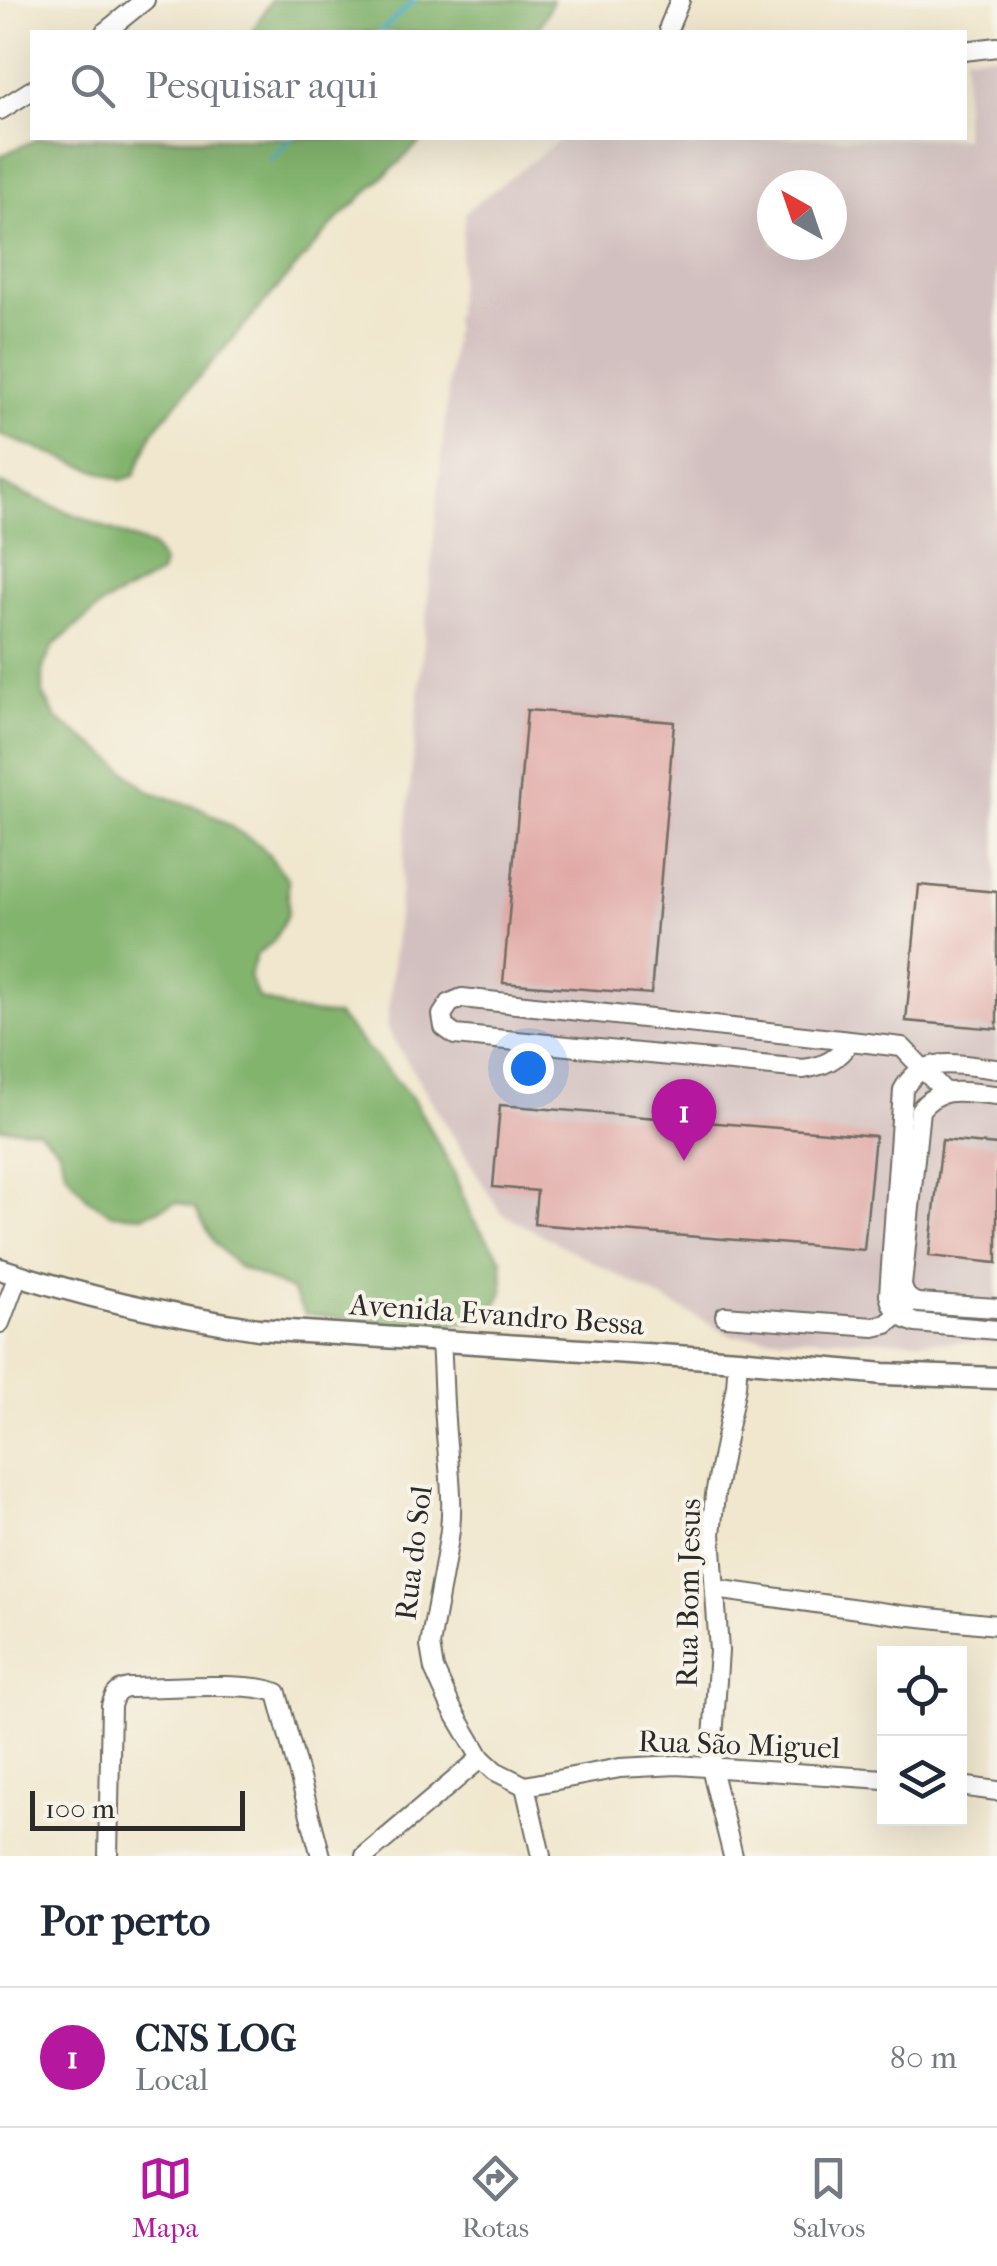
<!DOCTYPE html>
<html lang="pt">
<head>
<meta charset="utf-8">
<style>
  :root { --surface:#fff; --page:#f6f6f7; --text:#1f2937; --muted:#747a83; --line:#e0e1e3; --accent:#b5179e }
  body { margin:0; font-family:"IM FELL French Canon",serif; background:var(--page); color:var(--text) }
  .controls { position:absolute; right:30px; bottom:30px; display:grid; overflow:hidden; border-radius:0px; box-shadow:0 10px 40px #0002 }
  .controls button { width:90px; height:90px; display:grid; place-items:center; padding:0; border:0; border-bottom:2px solid var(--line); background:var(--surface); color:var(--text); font:50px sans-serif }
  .compass { position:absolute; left:757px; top:170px; width:90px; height:90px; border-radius:50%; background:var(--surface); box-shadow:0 10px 40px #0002; rotate:320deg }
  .scale { position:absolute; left:30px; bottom:25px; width:215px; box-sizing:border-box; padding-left:10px; border:5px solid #2b2b2b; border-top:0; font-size:28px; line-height:35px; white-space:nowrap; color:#2b2b2b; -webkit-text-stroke:8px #f7f3e8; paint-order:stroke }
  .you { position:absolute; left:528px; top:1068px; width:35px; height:35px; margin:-25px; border:8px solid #fff; border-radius:50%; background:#1a73e8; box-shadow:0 0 0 15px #1a73e833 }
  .badge { display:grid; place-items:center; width:65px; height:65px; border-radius:50%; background:var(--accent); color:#fff; font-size:32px; font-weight:700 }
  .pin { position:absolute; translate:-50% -82px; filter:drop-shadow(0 2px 5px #0008) }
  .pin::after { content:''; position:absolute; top:52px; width:35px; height:30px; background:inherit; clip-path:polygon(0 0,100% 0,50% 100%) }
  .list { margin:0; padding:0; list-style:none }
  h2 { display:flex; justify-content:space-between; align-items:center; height:130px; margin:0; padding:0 40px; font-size:42px }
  h2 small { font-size:32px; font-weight:400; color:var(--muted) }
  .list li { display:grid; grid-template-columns:65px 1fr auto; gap:30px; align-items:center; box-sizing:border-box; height:140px; padding:0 40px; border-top:2px solid var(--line) }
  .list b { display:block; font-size:38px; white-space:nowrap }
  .list p { margin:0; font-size:32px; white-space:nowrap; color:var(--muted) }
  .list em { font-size:32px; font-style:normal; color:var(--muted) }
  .icon { flex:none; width:55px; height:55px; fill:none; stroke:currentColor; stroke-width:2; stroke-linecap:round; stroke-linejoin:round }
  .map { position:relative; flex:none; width:997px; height:1856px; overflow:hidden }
  .search { position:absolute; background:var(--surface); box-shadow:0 10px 40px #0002; left:30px; right:30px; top:30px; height:110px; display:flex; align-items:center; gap:25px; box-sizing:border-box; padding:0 35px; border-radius:0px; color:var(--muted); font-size:38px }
  .sheet { height:270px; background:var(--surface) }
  nav { display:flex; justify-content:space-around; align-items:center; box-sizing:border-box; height:140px; border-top:2px solid var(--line); background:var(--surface); font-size:28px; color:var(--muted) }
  nav a { display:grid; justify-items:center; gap:5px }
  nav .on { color:var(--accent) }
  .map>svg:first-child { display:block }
</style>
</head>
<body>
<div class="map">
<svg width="997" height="1856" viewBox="0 0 997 1856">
  <rect width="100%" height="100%" fill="#f7f3e8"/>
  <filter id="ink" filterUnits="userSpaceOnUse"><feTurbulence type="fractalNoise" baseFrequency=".01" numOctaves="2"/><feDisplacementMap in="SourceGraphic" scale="20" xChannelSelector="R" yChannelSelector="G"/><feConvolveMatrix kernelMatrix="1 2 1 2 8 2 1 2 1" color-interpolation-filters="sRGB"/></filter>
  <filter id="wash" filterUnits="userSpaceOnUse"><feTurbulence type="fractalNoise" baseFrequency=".0048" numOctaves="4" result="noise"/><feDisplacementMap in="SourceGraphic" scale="40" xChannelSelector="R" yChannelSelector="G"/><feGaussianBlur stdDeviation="2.25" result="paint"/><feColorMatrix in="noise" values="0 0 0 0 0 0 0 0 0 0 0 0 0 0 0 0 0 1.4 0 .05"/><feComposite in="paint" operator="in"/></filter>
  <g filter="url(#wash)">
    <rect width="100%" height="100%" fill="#f0e7ce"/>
    <!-- industrial -->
    <path fill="#d2bfbf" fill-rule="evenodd" d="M997,54V1343L732,1336L501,1213L387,1029L465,212L562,138H964L965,56ZM772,185H832V245H772Z"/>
    <!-- forest -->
    <g fill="#83b46e" stroke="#57704c" stroke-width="2.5">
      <path d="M271,0H553L537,32H252Z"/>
      <path d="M47,138H425L337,220L186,392L154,430L134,476L121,480L0,435V156L37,139Z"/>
      <path d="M0,484L153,547L163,563L160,574L102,605L54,645L43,667V694L57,719L106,754L148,791L204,810L261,846L288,879V913L273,942L257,954L249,976L258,998L294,1011L338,1016L413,1099L452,1168L471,1217L502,1259L503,1292L493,1310L470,1322L425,1327L305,1314L291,1290L237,1266L214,1242L195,1208L176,1202L143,1216L112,1214L88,1199L66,1172L58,1148L38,1130L0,1128Z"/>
    </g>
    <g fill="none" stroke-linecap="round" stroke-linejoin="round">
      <!-- stream -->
      <g stroke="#49aec9" stroke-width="4">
        <path d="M380,32L415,0"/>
        <path d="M271,159L291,138"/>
      </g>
    </g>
    <g id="blocks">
      <!-- building -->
      <g fill="#e0a8a6">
        <path d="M527,710L674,722L651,994L503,983Z"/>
        <path d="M919,885L997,892V1029L906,1021Z"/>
        <path d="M500,1105L875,1136L864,1250L534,1224L537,1191L493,1187Z"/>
        <path d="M942,1140L997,1145V1263L929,1256Z"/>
      </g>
    </g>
  </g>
  <g filter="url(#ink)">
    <use href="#blocks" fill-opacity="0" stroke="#706d64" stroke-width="2.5"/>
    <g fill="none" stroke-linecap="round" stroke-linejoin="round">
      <!-- minor casing -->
      <g stroke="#706d64" stroke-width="22">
        <g id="minor">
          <path d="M669,27L680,0"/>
          <path d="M105,32L145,0"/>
          <path d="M964,51L997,47"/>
          <path d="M0,110L32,90"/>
          <path d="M850,1041C838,1060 824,1066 803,1069L455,1035L444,1027L442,1015L450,1003L462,998L850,1041L902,1047L944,1091"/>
          <path d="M997,1069C961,1066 924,1052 903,1090L889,1295C893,1312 900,1318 916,1323L997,1330"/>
          <path d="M997,1095C967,1093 941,1083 920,1110L902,1285C904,1295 908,1300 918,1303L997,1308"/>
          <path d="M725,1316L874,1327L887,1324L907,1307"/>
          <path d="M0,1323L18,1275"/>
          <path d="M441,1342C443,1368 443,1394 445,1420C447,1457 454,1492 450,1530C445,1568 436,1607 430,1646L434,1669L451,1707L481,1758L495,1771L525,1786L620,1768L677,1765L884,1779"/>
          <path d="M715,1589L901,1615L997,1625"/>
          <path d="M525,1786L541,1856"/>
          <path d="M960,1786L997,1791"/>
          <path d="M108,1856L111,1706C114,1695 117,1690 128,1688C161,1688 251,1681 277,1693L321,1856"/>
          <path d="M365,1856L481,1758"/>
          <path d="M733,1856L711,1768L719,1651L711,1534L715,1495L736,1386L738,1360"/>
        </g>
      </g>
      <!-- major casing -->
      <g stroke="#706d64" stroke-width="25">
        <path id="major" d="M0,1269C84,1297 171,1316 258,1329L738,1360L884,1374L997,1378"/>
      </g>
      <!-- minor -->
      <use href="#minor" stroke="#fff" stroke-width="18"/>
      <!-- major -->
      <use href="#major" stroke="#fff" stroke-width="20"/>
    </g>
  </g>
  <g text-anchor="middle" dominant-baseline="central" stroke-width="8" stroke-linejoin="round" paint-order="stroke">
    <!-- street labels -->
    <g font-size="30" fill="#2b2b2b" stroke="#f7f3e8">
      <text transform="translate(497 1315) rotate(4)">Avenida Evandro Bessa</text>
      <text transform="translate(414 1553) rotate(-83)">Rua do Sol</text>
      <text transform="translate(689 1593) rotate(-89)">Rua Bom Jesus</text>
      <text transform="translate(739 1745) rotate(2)">Rua São Miguel</text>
    </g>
  </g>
</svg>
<div class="controls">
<button><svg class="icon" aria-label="locate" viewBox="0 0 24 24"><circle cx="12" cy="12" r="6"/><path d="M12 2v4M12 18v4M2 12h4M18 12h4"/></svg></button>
<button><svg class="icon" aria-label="layers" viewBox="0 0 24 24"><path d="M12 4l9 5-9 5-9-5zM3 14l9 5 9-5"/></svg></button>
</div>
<svg class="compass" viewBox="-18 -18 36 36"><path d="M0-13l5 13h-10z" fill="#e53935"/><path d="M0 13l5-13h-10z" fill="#747a83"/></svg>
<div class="scale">100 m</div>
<div class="you"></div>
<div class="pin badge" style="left:684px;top:1161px">1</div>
<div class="search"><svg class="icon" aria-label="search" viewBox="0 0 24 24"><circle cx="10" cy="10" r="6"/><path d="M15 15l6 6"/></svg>Pesquisar aqui</div>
</div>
<section class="sheet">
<h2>Por perto<small></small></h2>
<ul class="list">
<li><span class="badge">1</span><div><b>CNS LOG</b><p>Local</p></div><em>80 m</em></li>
</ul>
</section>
<nav>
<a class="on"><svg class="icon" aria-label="map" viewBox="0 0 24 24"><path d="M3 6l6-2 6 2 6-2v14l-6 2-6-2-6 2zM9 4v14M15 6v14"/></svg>Mapa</a>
<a><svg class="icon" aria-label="directions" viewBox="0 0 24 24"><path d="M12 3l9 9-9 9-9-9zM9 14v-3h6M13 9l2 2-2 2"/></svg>Rotas</a>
<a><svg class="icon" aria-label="saved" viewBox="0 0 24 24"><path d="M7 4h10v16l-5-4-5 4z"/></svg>Salvos</a>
</nav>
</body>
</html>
